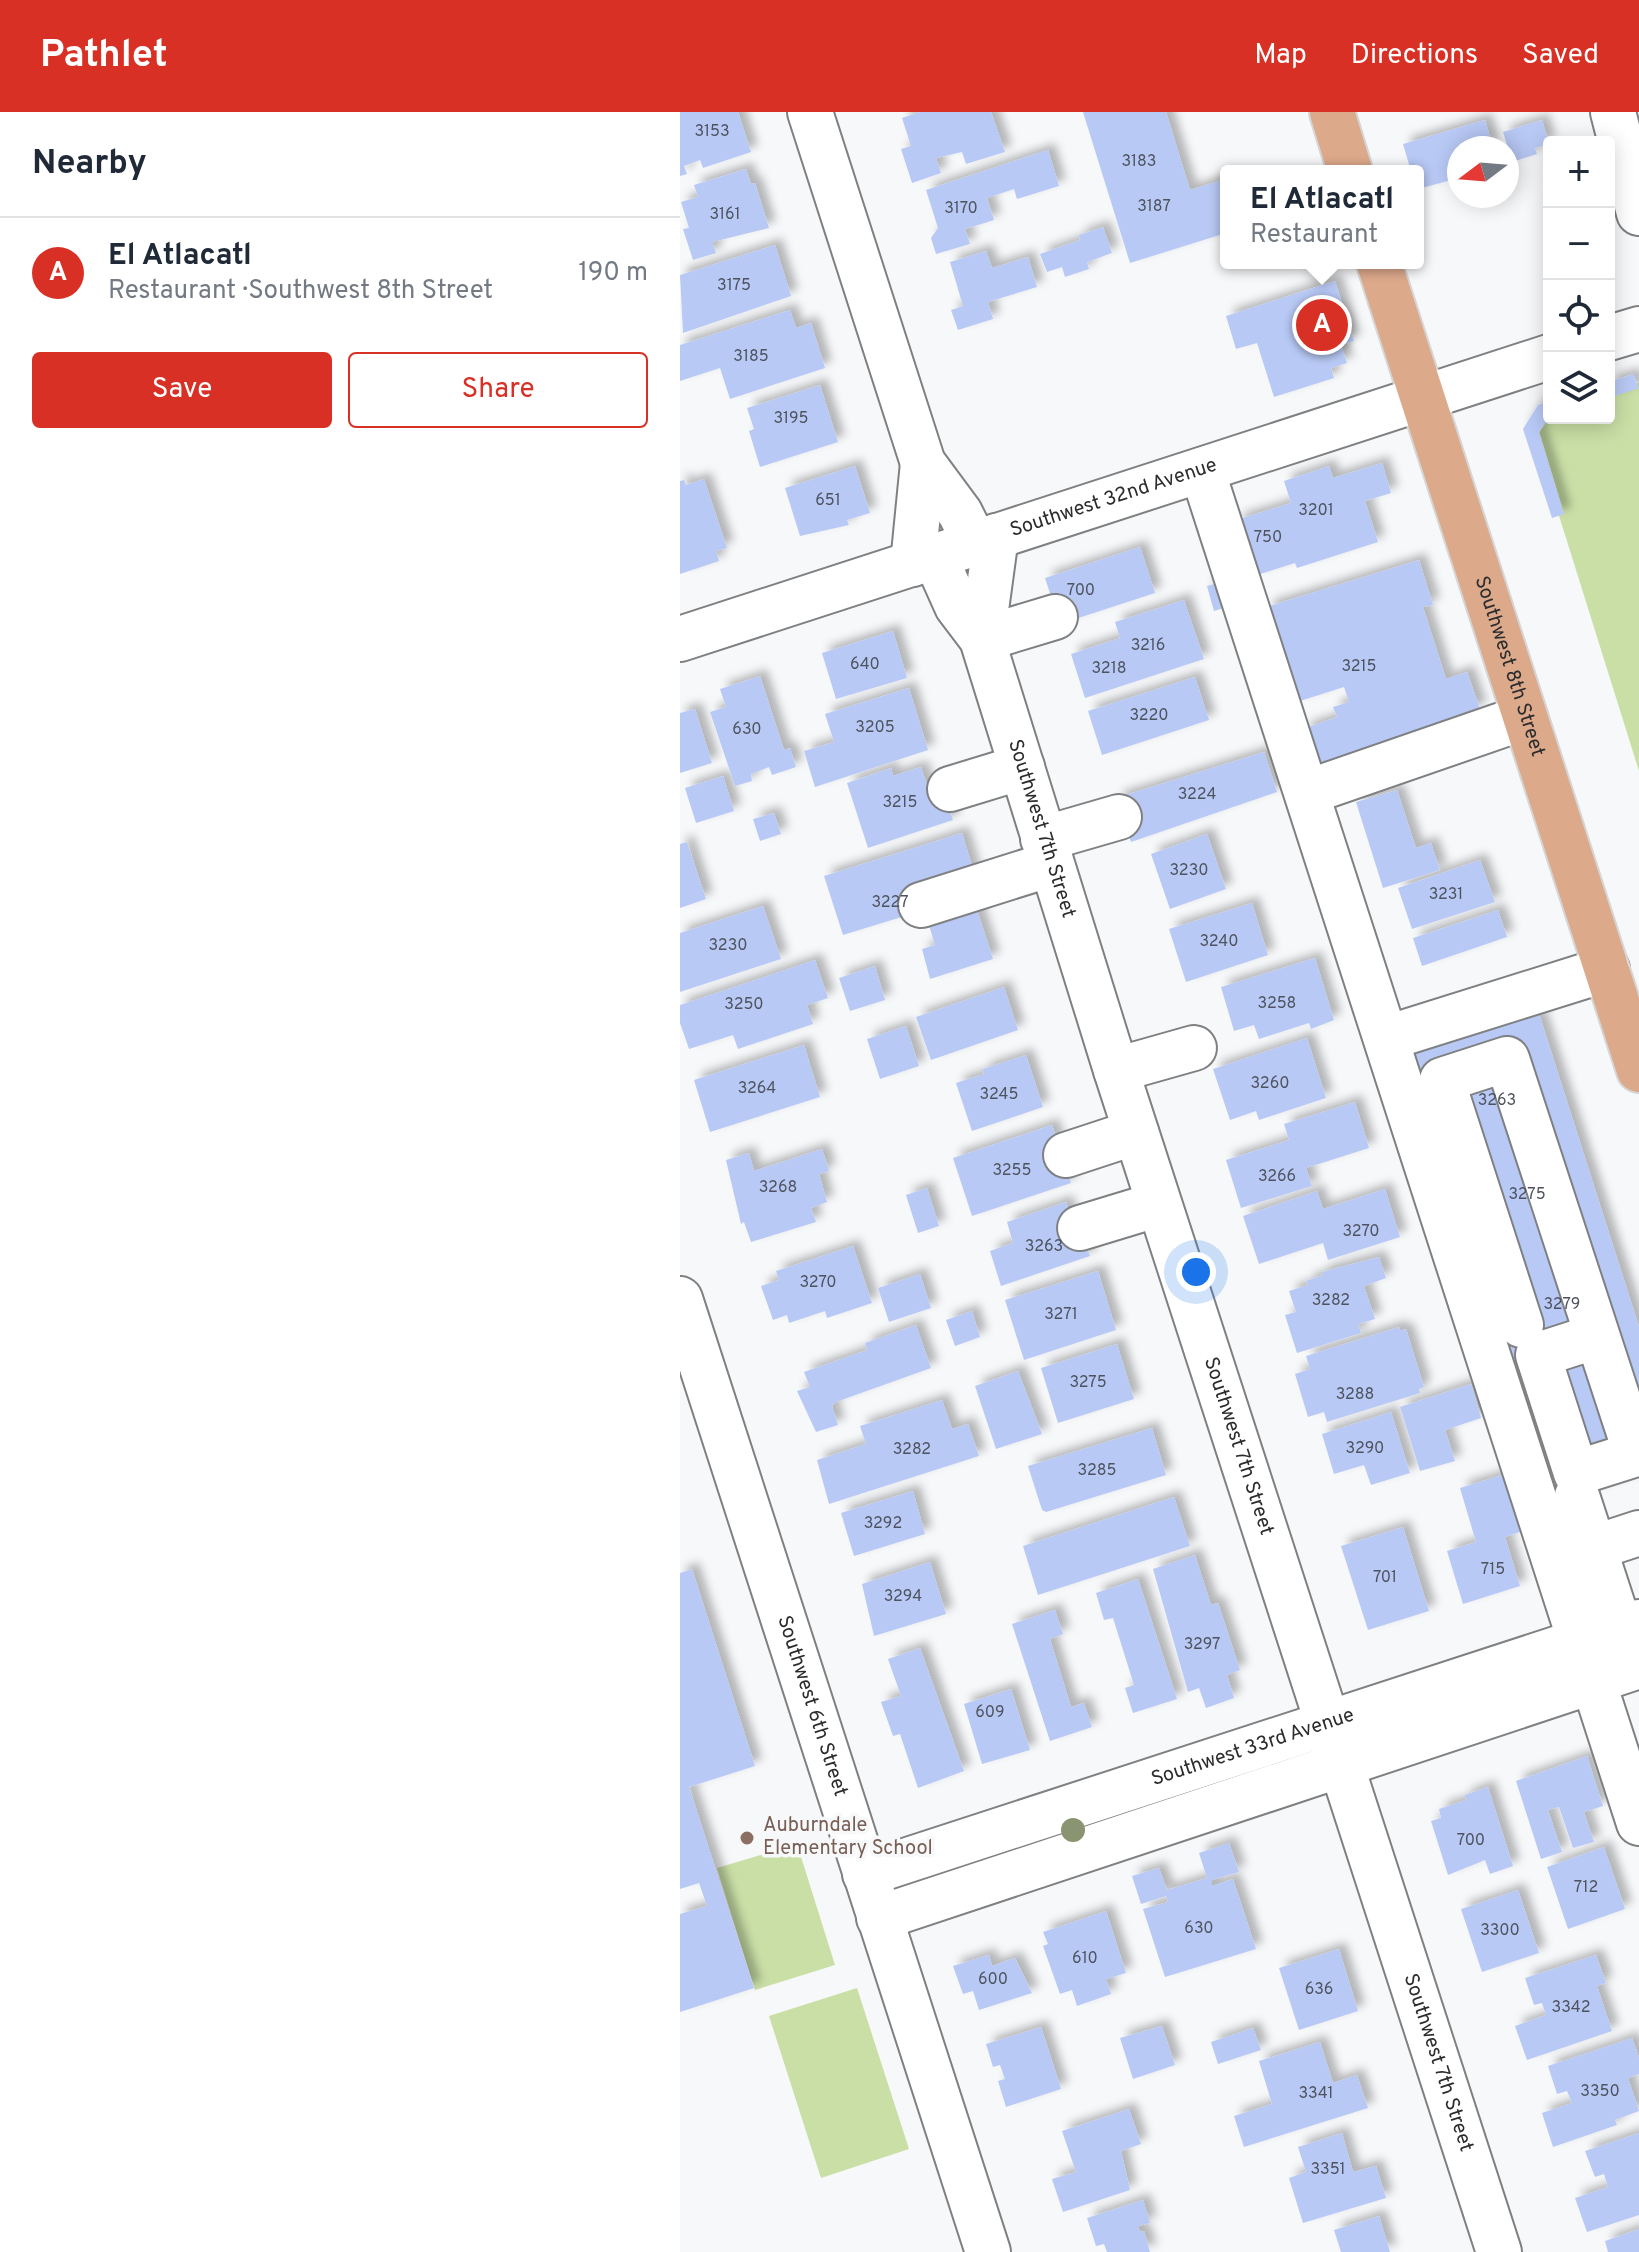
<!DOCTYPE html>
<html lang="en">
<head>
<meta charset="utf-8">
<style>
  :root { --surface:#fff; --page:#f2f2f3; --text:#1f2937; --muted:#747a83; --line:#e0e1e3; --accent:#d93025 }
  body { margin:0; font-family:Overpass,sans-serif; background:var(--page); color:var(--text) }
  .controls { position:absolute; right:24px; top:24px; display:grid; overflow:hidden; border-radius:8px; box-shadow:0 4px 20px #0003 }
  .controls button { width:72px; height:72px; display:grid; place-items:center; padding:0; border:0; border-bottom:2px solid var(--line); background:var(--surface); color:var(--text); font:40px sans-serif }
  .compass { position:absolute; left:767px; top:24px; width:72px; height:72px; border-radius:50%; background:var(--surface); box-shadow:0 4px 20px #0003; rotate:254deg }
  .you { position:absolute; left:516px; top:1160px; width:28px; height:28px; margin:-20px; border:6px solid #fff; border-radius:50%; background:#1a73e8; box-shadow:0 0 0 12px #1a73e833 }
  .badge { display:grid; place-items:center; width:52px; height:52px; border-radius:50%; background:var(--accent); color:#fff; font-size:26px; font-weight:700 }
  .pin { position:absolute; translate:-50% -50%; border:4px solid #fff; box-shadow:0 2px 8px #0006 }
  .popup { position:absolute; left:540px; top:53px; width:204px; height:104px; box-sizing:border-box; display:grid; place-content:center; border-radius:8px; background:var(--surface); filter:drop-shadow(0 2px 6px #0005); font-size:26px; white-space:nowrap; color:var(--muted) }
  .popup b { font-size:30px; color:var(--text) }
  .popup::after { content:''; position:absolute; left:50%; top:100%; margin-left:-16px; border:16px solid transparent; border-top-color:var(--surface) }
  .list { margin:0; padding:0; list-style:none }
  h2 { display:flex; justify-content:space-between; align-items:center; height:104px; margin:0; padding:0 32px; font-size:34px }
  h2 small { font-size:26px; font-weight:400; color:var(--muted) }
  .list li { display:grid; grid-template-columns:52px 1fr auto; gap:24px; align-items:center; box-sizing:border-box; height:112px; padding:0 32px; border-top:2px solid var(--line) }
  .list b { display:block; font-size:30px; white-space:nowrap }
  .list p { margin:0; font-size:26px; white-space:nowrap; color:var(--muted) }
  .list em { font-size:26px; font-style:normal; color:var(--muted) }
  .actions { display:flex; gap:16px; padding:24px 32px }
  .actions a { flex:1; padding:18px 0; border:2px solid var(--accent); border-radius:8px; text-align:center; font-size:28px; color:var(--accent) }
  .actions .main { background:var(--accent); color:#fff }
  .icon { flex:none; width:44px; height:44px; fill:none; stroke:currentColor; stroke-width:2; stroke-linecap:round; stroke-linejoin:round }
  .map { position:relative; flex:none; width:959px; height:2140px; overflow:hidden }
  header { display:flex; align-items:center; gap:48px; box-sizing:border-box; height:112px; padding:0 40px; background:var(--accent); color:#fff }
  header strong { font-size:38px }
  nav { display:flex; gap:44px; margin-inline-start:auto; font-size:28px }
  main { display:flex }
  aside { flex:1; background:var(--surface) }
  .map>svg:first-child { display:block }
</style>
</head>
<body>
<header>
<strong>Pathlet</strong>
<nav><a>Map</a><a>Directions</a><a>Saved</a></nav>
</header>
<main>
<aside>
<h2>Nearby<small></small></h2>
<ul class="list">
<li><span class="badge">A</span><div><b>El Atlacatl</b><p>Restaurant · Southwest 8th Street</p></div><em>190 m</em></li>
</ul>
<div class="actions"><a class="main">Save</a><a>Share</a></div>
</aside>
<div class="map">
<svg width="959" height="2140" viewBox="0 0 959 2140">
  <defs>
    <filter id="shadow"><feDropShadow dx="7" dy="-7" stdDeviation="4" flood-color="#0004"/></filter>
  </defs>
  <rect width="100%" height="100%" fill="#f7f8fa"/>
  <!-- green -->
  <g fill="#c9dfa6">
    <path d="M959,271V659L855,327L869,303V306H929V281Z"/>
    <path d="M117,1732L155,1853L75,1878L37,1756Z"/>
    <path d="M177,1876L229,2037L141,2066L89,1904Z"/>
  </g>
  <!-- building -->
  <g fill="#b8c9f5" filter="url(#shadow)">
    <path d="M0,0H58L71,40L23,56L20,48L4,54L7,62L0,64Z"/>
    <path d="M240,0H311L325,40L286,52L282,40L256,46L261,61L232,71L221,37L231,34L222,6Z"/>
    <path d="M403,0H486L510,78L546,67V121L450,151Z"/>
    <path d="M805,8L813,36H779V66L738,77V59H731L723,32Z"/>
    <path d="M862,8L869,32L855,36L857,42L832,50L823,20Z"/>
    <path d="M368,38L379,74L337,87L334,77L307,86L314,108L285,117L290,132L256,142L251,126L258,116L246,78Z"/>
    <path d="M66,57L71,72L75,71L89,116L32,130L36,141L13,148L3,117L9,116L1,90L18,85L14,73Z"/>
    <path d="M423,115L432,141L407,150L409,157L385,165L382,155L367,160L360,142L400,128L399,123Z"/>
    <path d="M95,133L111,184L3,221L0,163Z"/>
    <path d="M306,139L312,156L348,145L357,175L308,190L313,207L278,218L271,198L283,194L270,150Z"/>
    <path d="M655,169L674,229L661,233L667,251L651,256L654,266L594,285L577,231L556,237L546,204Z"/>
    <path d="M110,198L116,216L131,211L145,256L50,287L40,256L0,269V233Z"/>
    <path d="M953,262L959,276L929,286V270Z"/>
    <path d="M140,273L158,330L80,355L69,319L74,317L67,296Z"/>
    <path d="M869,289V306L859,320L884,402L872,406L843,317L858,293Z"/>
    <path d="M702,351L711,381L685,389L698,430L617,456L615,451L574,464L556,408L611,391L604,369L649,354L653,366Z"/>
    <path d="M175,354L190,401L167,408L169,413L120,424L105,376Z"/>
    <path d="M24,367L47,436L36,439L39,449L0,462V369L4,368L6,373Z"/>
    <path d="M460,435L475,481L380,512L365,466Z"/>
    <path d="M739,448L753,493L743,495L766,567L787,560L800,597L765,609L768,615L638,663L623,617L657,605L653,595L669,590L664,575L617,590L586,495Z"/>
    <path d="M541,470L550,494L534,499L527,474Z"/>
    <path d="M504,488L524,547L405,586L391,542L440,526L435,510Z"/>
    <path d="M213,519L227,566L156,587L142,541Z"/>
    <path d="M80,564L104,638L110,636L116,655L92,663L89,655L71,662L72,669L55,674L30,600L46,595L40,577Z"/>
    <path d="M515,565L529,608L422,643L408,599Z"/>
    <path d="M229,576L248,638L135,675L124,639L154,630L145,602Z"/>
    <path d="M15,597L32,651L0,661V601Z"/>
    <path d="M584,640L597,680L451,730L436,686Z"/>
    <path d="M241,655L247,673L260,668L273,708L188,736L167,671L211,656L213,664Z"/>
    <path d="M43,664L54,699L16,711L5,676Z"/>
    <path d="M717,678L736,736L751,731L760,758L703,776L676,690Z"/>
    <path d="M94,701L101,722L80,729L73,707Z"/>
    <path d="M282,721L295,764L241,799L163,823L144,764Z"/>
    <path d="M527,722L546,777L490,797L471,742Z"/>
    <path d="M7,730L26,787L0,796V732Z"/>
    <path d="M800,748L815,790L732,817L718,776Z"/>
    <path d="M572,791L588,843L506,870L489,817Z"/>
    <path d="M83,794L101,847L0,880V821Z"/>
    <path d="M296,795L313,847L250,867L242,837L255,833L248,810Z"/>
    <path d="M818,798L827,825L742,854L733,826Z"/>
    <path d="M635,846L654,908L631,917L629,911L579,927L574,913L554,919L541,875Z"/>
    <path d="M135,848L148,886L127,893L133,912L58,937L53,923L9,937L0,911V893Z"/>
    <path d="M195,854L205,888L170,899L159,866Z"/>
    <path d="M324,875L338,918L251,948L236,905Z"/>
    <path d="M859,902L959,1215V1365L874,1392L734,942Z"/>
    <path d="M226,914L239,954L200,967L187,927Z"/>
    <path d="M627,926L646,986L579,1008L576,999L550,1008L533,957Z"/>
    <path d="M124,933L140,985L30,1020L14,968Z"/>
    <path d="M346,943L363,995L292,1019L276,971L304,962L303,957Z"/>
    <path d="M675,990L689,1036L626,1056L632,1074L561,1096L546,1048L609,1028L604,1012Z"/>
    <path d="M372,1013L391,1071L292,1104L273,1046Z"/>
    <path d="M142,1037L149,1059L139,1062L147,1090L131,1096L136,1110L71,1130L64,1110L61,1112L46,1048L69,1041L74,1059Z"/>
    <path d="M247,1076L259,1114L238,1121L226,1083Z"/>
    <path d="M705,1077L720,1125L648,1148L643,1131L579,1152L563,1104L637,1079L643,1097Z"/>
    <path d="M386,1090L396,1120L401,1119L410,1144L321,1174L310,1139L333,1131L327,1110Z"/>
    <path d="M173,1134L192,1191L147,1206L145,1199L109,1211L107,1203L93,1208L81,1174L99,1168L96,1159Z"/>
    <path d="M699,1145L706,1166L684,1174L695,1207L678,1212L681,1221L617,1241L605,1203L616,1200L609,1179L628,1173L626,1169L643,1163L642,1160Z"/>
    <path d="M418,1159L436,1218L344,1248L325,1188Z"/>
    <path d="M240,1162L251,1196L209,1210L198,1176Z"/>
    <path d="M292,1199L300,1225L275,1234L266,1208Z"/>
    <path d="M236,1213L251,1256L156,1290L152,1294L158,1313L136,1320L117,1279L130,1275L124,1260L187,1238L185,1231Z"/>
    <path d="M719,1215L720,1219L726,1217L744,1275L739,1277L740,1281L647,1310L644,1300L628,1305L615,1262L630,1257L626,1244Z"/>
    <path d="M437,1232L454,1287L378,1311L361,1256Z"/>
    <path d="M338,1259L362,1322L316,1337L295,1274Z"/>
    <path d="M791,1272L801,1306L765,1318L775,1349L740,1359L720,1295Z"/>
    <path d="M262,1288L272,1317L288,1312L299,1344L149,1392L137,1348L186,1332L180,1314Z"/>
    <path d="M711,1300L730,1361L691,1373L684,1353L654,1362L642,1322Z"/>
    <path d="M472,1316L486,1363L366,1400L362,1398L348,1354Z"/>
    <path d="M822,1363L840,1420L825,1425L840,1474L783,1492L767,1439L796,1430L780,1376Z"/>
    <path d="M233,1379L245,1422L174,1444L161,1401Z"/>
    <path d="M494,1385L510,1434L358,1483L343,1434Z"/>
    <path d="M723,1415L749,1499L688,1518L661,1434Z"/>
    <path d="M515,1443L531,1493L538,1491L560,1558L547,1563L554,1586L526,1596L519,1576L508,1580L473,1457Z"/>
    <path d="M250,1450L266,1502L194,1524L182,1472Z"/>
    <path d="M12,1457L75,1654L9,1675L74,1876L0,1900V1802L27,1794L19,1771L0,1777V1461Z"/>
    <path d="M458,1467L497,1587L453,1601L445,1576L454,1573L433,1506L424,1508L416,1481Z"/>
    <path d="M375,1498L383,1522L370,1527L391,1595L404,1591L412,1615L370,1629L332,1512Z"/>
    <path d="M240,1536L284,1659L238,1676L220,1622L213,1624L201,1590L221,1584L208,1547Z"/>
    <path d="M331,1577L350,1638L302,1652L284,1592Z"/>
    <path d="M907,1644L923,1694L904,1700L914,1730L893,1736L879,1695L868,1698L882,1740L861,1747L836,1669Z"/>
    <path d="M808,1675L833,1754L810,1762L805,1748L768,1763L751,1709L761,1706L759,1697L786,1688L785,1683Z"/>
    <path d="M549,1731L559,1760L532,1768V1774L553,1767L576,1837L485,1865L463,1797L488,1790L486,1784L461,1792L452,1764L479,1756L487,1778L527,1766L519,1741Z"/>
    <path d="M924,1735L945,1797L888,1817L867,1755Z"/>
    <path d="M838,1778L859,1841L802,1860L781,1797Z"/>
    <path d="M426,1799L446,1861L426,1867L431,1882L397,1894L392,1878L380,1882L363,1834L368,1832L363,1820Z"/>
    <path d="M659,1837L678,1899L619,1918L599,1856Z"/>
    <path d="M309,1843L312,1854L335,1846L352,1881L299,1898L293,1879L283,1882L273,1854Z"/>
    <path d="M916,1843L926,1871L917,1874L932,1919L847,1948L835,1914L866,1903L862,1891L854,1893L845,1866Z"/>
    <path d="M482,1914L495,1953L453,1967L440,1926Z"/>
    <path d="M361,1915L381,1977L326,1995L318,1969L325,1967L320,1953L313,1955L306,1932Z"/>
    <path d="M573,1916L581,1938L538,1952L531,1930Z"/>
    <path d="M952,1926L959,1946V1962L948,1966L959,1999L935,2008L937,2013L873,2035L862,2001L892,1991L887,1979L877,1982L868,1954Z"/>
    <path d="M640,1930L653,1971L677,1963L688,1996L564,2035L554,2004L592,1992L579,1949Z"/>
    <path d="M449,1997L461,2032L441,2039L450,2078L383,2100L372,2067L396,2060L382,2019Z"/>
    <path d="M662,2021L673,2060L696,2054L706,2086L623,2111L609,2066L626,2060L618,2035Z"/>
    <path d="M959,2021V2103L907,2120L895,2086L928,2075L924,2062L915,2065L905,2039Z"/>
    <path d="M463,2088L470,2111L458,2114L460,2120L464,2119L470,2140H427L424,2132L416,2134L407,2106Z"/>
    <path d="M699,2104L710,2140H661L654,2118Z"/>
    <path d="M959,2117V2140H928L925,2129Z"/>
  </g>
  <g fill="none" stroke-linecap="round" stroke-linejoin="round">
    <!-- minor casing -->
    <g stroke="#7f8082" stroke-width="48">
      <g id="minor">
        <path d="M130,0L243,351L280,401L295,431"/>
        <path d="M933,0L959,101"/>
        <path d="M929,226L959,217"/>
        <path d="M522,358L959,1711"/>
        <path id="s1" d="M255,445L277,494L302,527L436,958L819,2140"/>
        <path d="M233,452L243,351"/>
        <path id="s2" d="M0,527L869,245"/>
        <path d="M302,527L316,424"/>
        <path d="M302,527L375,505"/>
        <path d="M270,677L342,655"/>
        <path d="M628,680L845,605"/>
        <path d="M363,727L439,705"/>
        <path d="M241,793L371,752"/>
        <path d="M707,926L927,857"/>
        <path d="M436,958L514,936"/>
        <path d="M386,1043L456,1020"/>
        <path d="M400,1116L479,1092"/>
        <path id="s3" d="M0,1187L308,2140"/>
        <path d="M841,1213L762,968L827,947L956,1342L896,1361L858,1243L917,1224"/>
        <path d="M897,1384L940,1516"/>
        <path d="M913,1436L959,1421"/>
        <path id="s4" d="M185,1762L959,1510"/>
        <path d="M199,1806L959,1554"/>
      </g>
    </g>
    <!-- major casing -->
    <g stroke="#d5d5d5" stroke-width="48">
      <g id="major">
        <path d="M652,0L670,59"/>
        <path id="s5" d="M699,151L959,958"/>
      </g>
    </g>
    <!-- minor -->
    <use href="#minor" stroke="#fff" stroke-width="44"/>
    <!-- major -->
    <use href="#major" stroke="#dda98b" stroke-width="44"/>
  </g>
  <!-- trees -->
  <circle fill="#8b9470" cx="393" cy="1718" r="12"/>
  <!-- markers -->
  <circle fill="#8d6e63" stroke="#f7f8fa" stroke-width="3" cx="67" cy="1726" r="8"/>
  <g text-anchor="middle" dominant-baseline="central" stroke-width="7" stroke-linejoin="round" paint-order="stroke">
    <!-- number labels -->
    <g font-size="16" fill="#4e535f">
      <text x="32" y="20">3153</text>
      <text x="459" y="50">3183</text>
      <text x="474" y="95">3187</text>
      <text x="281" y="97">3170</text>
      <text x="45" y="103">3161</text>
      <text x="54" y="174">3175</text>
      <text x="71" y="245">3185</text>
      <text x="111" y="307">3195</text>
      <text x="148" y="389">651</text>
      <text x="636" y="399">3201</text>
      <text x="588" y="426">750</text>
      <text x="401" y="479">700</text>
      <text x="468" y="534">3216</text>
      <text x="185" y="553">640</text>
      <text x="679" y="555">3215</text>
      <text x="429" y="557">3218</text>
      <text x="469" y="604">3220</text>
      <text x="195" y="616">3205</text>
      <text x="67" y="618">630</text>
      <text x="517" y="683">3224</text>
      <text x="220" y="691">3215</text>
      <text x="509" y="759">3230</text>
      <text x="766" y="783">3231</text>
      <text x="210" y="791">3227</text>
      <text x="539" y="830">3240</text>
      <text x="48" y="834">3230</text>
      <text x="597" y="892">3258</text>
      <text x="64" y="893">3250</text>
      <text x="590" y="972">3260</text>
      <text x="77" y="977">3264</text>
      <text x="319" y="983">3245</text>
      <text x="817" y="989">3263</text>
      <text x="332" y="1059">3255</text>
      <text x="597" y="1065">3266</text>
      <text x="98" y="1076">3268</text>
      <text x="847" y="1083">3275</text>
      <text x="681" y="1120">3270</text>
      <text x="364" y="1135">3263</text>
      <text x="138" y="1171">3270</text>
      <text x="651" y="1189">3282</text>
      <text x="882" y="1193">3279</text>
      <text x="381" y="1203">3271</text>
      <text x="408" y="1271">3275</text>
      <text x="675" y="1283">3288</text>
      <text x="685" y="1337">3290</text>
      <text x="232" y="1338">3282</text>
      <text x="417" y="1359">3285</text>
      <text x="203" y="1412">3292</text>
      <text x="813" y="1458">715</text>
      <text x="705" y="1466">701</text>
      <text x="223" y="1485">3294</text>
      <text x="522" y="1533">3297</text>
      <text x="310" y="1601">609</text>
      <text x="791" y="1729">700</text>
      <text x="906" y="1776">712</text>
      <text x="519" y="1817">630</text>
      <text x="820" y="1819">3300</text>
      <text x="405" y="1847">610</text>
      <text x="313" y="1868">600</text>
      <text x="639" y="1878">636</text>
      <text x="891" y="1896">3342</text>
      <text x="920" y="1980">3350</text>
      <text x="636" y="1982">3341</text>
      <text x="648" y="2058">3351</text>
    </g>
    <!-- street labels -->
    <g font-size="20" fill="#2b2c2d" stroke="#f7f8fa">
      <text stroke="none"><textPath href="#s2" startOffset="456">Southwest 32nd Avenue</textPath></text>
      <text stroke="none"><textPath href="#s5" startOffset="424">Southwest 8th Street</textPath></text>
      <text stroke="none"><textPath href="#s1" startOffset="294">Southwest 7th Street</textPath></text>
      <text stroke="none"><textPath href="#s1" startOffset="942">Southwest 7th Street</textPath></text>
      <text stroke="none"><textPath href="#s3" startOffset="428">Southwest 6th Street</textPath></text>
      <text stroke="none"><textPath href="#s4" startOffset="408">Southwest 33rd Avenue</textPath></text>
      <text stroke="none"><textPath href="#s1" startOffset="1590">Southwest 7th Street</textPath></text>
    </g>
    <!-- education labels -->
    <g font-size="20" fill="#785e54" stroke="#f7f8fa" text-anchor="start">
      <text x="83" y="1714">Auburndale<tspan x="83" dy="23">Elementary School</tspan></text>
    </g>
  </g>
</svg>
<div class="controls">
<button>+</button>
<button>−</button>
<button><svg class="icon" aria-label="locate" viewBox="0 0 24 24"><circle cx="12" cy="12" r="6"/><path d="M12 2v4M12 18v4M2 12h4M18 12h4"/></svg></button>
<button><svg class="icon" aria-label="layers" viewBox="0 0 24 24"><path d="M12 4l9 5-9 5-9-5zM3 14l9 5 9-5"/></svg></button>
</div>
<svg class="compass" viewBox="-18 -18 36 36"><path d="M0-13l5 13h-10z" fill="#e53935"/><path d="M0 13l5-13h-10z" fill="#747a83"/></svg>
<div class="you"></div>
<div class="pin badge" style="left:642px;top:213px">A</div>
<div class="popup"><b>El Atlacatl</b>Restaurant</div>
</div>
</main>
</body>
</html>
